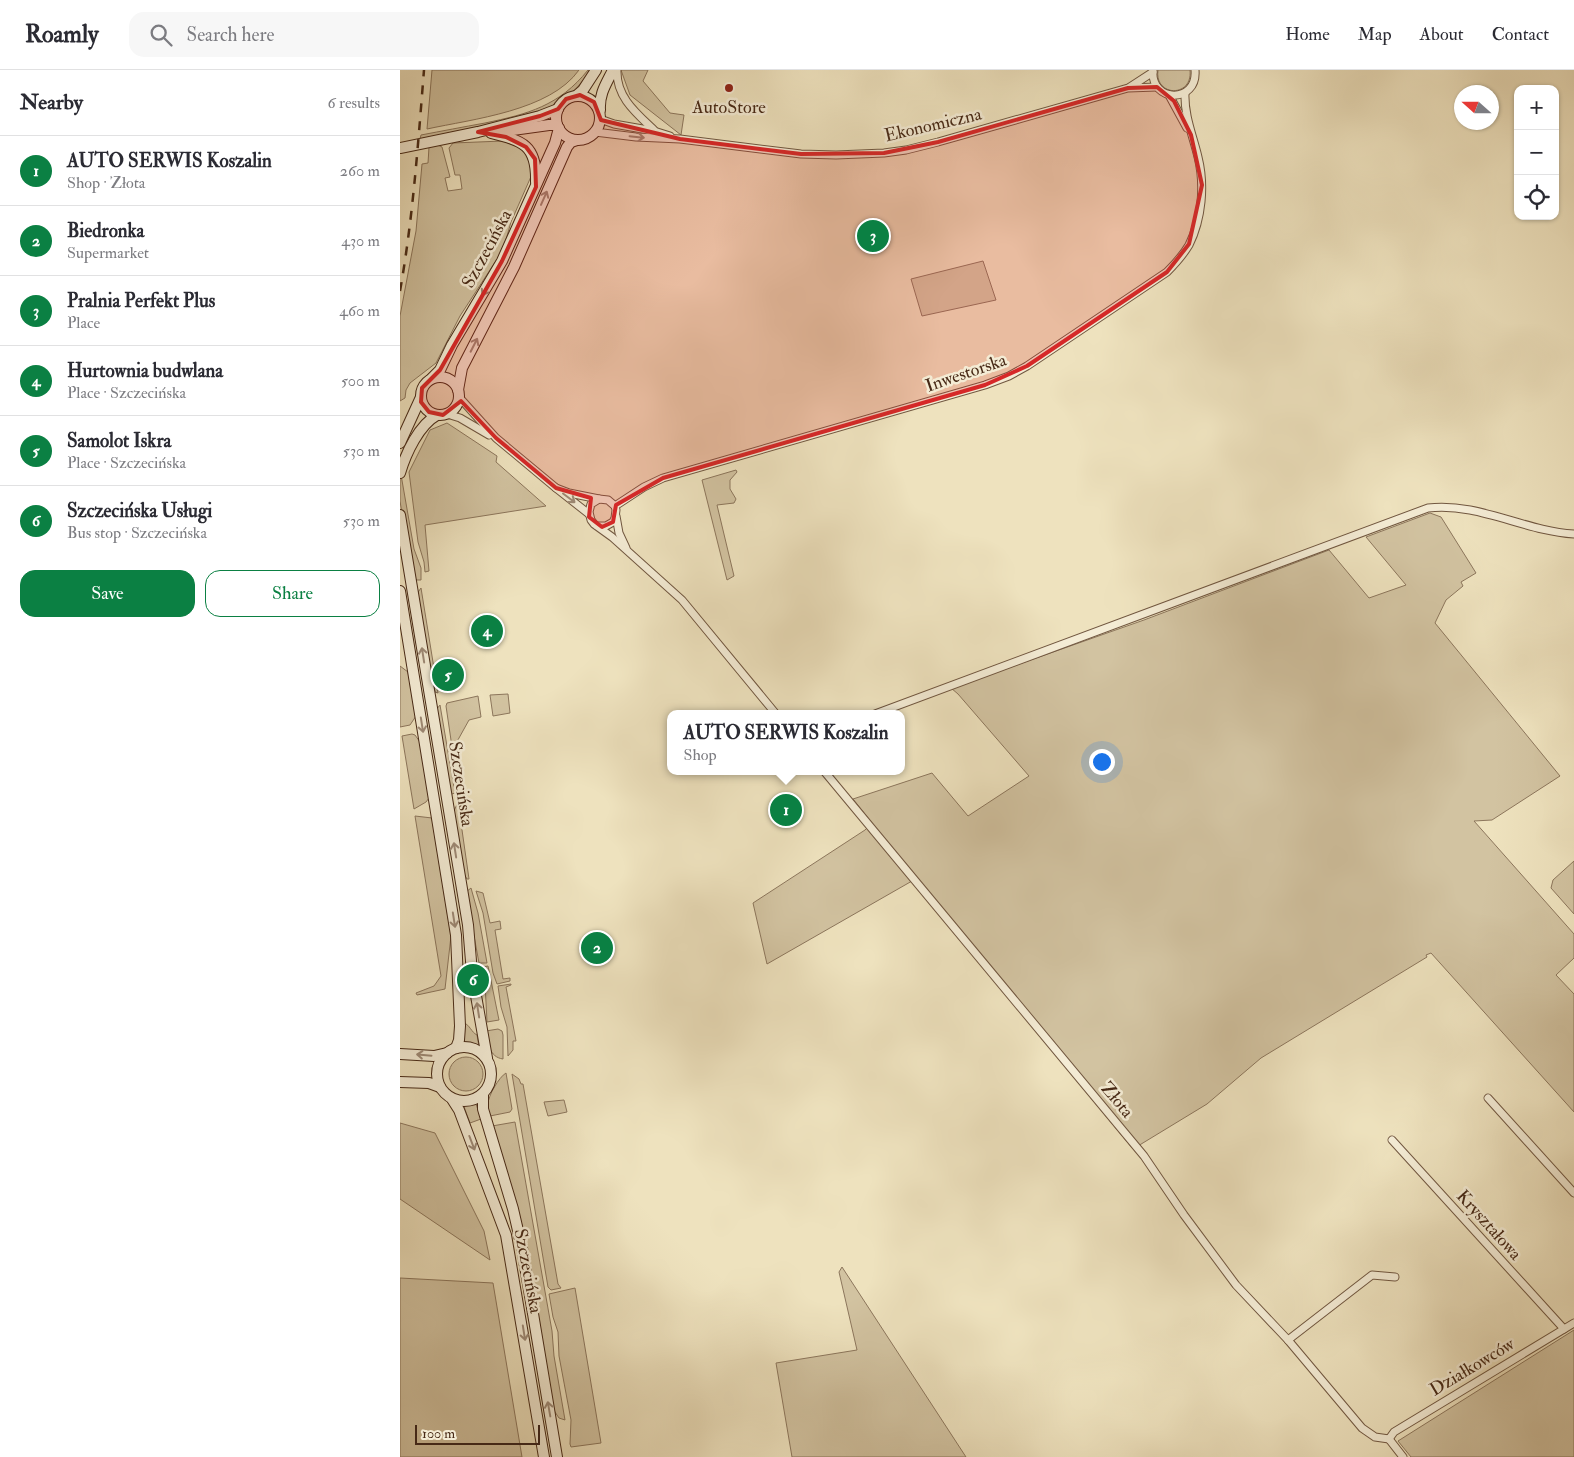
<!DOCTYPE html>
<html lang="en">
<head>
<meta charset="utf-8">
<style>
  :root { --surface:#fff; --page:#f7f7f7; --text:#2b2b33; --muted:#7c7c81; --line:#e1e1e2; --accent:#0b8043 }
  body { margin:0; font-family:"IM FELL Double Pica",serif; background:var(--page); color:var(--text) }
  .controls { position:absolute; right:15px; top:15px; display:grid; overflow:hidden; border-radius:10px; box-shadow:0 1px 4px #0004 }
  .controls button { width:45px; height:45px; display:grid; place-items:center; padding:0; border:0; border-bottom:1px solid var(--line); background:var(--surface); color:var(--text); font:25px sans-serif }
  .compass { position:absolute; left:1054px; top:15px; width:45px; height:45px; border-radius:50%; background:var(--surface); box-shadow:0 1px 4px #0004; rotate:291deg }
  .scale { position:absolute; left:15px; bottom:12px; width:125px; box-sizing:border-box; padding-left:5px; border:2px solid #472916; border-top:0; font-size:14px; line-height:18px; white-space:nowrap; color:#472916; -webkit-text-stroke:4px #f4ecd5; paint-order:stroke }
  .you { position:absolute; left:701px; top:691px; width:18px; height:18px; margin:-12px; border:4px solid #fff; border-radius:50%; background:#1a73e8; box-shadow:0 0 0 8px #1a73e833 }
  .badge { display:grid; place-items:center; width:32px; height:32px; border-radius:50%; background:var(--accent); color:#fff; font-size:16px; font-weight:700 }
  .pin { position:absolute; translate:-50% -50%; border:2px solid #fff; box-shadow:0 1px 5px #0006 }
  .popup { position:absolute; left:267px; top:640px; width:238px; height:65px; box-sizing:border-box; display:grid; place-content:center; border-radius:10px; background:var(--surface); filter:drop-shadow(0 1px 4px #0005); font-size:16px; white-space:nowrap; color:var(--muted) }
  .popup b { font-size:19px; color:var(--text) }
  .popup::after { content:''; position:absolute; left:50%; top:100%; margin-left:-10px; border:10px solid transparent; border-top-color:var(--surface) }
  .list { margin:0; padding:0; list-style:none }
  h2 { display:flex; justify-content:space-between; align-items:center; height:65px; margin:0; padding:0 20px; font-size:21px }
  h2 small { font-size:16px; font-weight:400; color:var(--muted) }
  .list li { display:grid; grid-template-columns:32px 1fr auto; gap:15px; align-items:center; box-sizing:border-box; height:70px; padding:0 20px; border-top:1px solid var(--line) }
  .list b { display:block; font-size:19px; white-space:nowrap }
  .list p { margin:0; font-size:16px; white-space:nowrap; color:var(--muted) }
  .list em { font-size:16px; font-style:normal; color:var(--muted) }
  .actions { display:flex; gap:10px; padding:15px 20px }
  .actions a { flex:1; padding:11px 0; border:1px solid var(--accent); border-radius:15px; text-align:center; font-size:18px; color:var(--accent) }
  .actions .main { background:var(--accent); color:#fff }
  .icon { flex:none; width:28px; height:28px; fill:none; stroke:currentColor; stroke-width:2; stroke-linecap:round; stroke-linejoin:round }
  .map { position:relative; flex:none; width:1174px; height:1387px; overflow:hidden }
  header { display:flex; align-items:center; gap:30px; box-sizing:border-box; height:70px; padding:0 25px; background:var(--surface); border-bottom:1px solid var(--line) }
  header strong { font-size:24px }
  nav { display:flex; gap:28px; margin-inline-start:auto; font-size:18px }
  .search { width:350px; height:45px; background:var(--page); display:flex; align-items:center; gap:12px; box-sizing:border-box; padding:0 18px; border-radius:15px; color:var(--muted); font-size:19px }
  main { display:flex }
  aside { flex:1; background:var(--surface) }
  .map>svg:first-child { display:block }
</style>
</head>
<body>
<header>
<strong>Roamly</strong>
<div class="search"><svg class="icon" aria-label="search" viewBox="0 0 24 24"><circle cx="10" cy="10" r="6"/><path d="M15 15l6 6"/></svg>Search here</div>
<nav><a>Home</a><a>Map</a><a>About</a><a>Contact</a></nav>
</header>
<main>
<aside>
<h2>Nearby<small>6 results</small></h2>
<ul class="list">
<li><span class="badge">1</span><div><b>AUTO SERWIS Koszalin</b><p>Shop · Złota</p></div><em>260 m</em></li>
<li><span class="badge">2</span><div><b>Biedronka</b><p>Supermarket</p></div><em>430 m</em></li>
<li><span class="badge">3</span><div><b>Pralnia Perfekt Plus</b><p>Place</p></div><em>460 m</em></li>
<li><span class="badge">4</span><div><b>Hurtownia budwlana</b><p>Place · Szczecińska</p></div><em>500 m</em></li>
<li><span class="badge">5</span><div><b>Samolot Iskra</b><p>Place · Szczecińska</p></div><em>530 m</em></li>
<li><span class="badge">6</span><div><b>Szczecińska Usługi</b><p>Bus stop · Szczecińska</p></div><em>530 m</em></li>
</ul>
<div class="actions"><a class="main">Save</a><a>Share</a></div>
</aside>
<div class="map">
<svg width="1174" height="1387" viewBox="0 0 1174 1387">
  <rect width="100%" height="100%" fill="#eee2be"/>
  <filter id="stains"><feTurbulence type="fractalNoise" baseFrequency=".004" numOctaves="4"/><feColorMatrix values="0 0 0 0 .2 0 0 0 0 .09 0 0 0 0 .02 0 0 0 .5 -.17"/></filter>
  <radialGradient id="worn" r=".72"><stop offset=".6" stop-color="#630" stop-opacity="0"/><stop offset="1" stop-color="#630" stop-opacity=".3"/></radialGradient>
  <!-- green -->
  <g fill="#d2c3a1" stroke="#8c765c">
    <path d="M32,0H179C150,41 73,49 27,59Z"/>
    <path d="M188,0H192L174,21L151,37L123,48L20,69L21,65C42,61 63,57 85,53C128,44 159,36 188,0Z"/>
    <path d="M221,0H248L243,11L270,43L284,45L281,65L230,25Z"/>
    <path d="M758,0H790C793,28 754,27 758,0Z"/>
    <path d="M103,71L124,79L133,102L111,152L103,180L60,246L36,293L10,313L6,320L5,328L0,331V246L16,161L22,94L28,93L29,77L38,75L42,77L50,107L45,108L48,121L62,119L60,105H55L49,78L53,73Z"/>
    <path d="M583,191L596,230L522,246L511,209Z"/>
    <path d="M47,353L97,386L96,392L146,436L25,455L29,501L25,502L24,492L18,472L9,402L30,360Z"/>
    <path d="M0,399L14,479L21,498V510H17L12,506L0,431Z"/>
    <path d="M336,400L337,402L330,410V419L336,429L334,433L317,435L334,506L327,510L302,410Z"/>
    <path d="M1030,443L1041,447L1076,503L1061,512L1063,516L1046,530L1035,553L1160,706L1092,750L1074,751L1174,864V888L1156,905L1174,924V1042L1031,883L1026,885L1027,887L861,988L807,1034L733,1079L512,811L367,894L353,833L465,760L472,753L453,729L532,703L568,746L629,706L558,624L551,618L744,550L929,480L969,528L1006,515L966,467Z"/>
    <path d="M21,518L38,623L35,622L16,525Z"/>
    <path d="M0,596L8,602L16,646L10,655L0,657Z"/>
    <path d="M108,624L110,643L93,646L90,625Z"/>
    <path d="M78,626L81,647L69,650L54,677H52L46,636L47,633Z"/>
    <path d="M40,635L55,723L52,724L49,720L36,640Z"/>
    <path d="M12,664L15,665L20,672L29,728L26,732L14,739L2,666Z"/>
    <path d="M58,732L69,809H67L64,804L54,741Z"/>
    <path d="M15,746L32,748L51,866L45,919L17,925L16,923L34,916L41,906Z"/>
    <path d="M1174,791V844L1151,818L1153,810Z"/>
    <path d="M71,818L78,843L87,893H79L66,822Z"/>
    <path d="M76,821L83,823L90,853L100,851L101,859L95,860L103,909L110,908V911L97,914L93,903L83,843Z"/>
    <path d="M88,896L99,950L87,952L85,913L86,912L83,897Z"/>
    <path d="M111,914V915L106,917L116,971H113V980L108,986L107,957L101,937L98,916Z"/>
    <path d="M64,953C70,955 71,962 77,965L79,977L64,972Z"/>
    <path d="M98,959L102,961L103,965V989C89,987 88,973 86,961Z"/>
    <circle cx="66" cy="1004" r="17"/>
    <path d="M106,1003L112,1039L110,1042L90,1046C89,1043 87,1038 88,1034C88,1026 99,1007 106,1003Z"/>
    <path d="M112,1004L119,1009L121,1014H123L158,1214L161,1218L151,1220L148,1217Z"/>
    <path d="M164,1030L167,1042L148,1046L144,1032Z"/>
    <path d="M74,1033L76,1034L81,1049L70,1053L63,1034Z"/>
    <path d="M115,1052L152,1261L154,1286L165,1350L159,1348L153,1339L122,1155L92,1056Z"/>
    <path d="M0,1053L35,1063L84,1161L90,1190L0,1129Z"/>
    <path d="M442,1197L566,1387H392L376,1293L457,1280L439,1202Z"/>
    <path d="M0,1208L93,1213L122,1387H0Z"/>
    <path d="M175,1218L201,1373L171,1377L170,1374L171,1350L159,1286L158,1262L153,1247L149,1224Z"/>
    <path d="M1174,1260V1387H1011L998,1371Z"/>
  </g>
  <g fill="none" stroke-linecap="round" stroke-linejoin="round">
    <!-- minor casing -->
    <g stroke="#715740" stroke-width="9">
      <g id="minor">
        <path d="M217,0C216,27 236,43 254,60"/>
        <path d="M753,0C750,33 798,34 795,0"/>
        <path d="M730,17L753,2"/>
        <path d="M769,25L787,58"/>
        <path d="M200,49L214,54L254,61L270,66"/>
        <path d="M195,62L236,67L280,69L401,84L436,85L484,83L506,80L538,72L728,18L757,17"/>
        <path d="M59,327L96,368L156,418"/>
        <path d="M47,344L60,348L89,365"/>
        <path d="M215,436L244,417L263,408L585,315L609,306L627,296L767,202C775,194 783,185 789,175C802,149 805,115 798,87C793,66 784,45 785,23"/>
        <path d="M189,444L156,418L169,423L199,429"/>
        <path d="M216,446L219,463L226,478"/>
        <path d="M197,456H206L213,452L215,448L216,440L215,436L208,430L199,429L191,434L189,442L191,450L194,454L212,467L282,530L376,644"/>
        <path d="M475,644L1028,438C1078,432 1124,461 1174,464"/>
        <path d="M424,701L744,1086L784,1145L836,1215L888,1270L962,1358L975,1367L989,1369"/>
        <path d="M1088,1028L1174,1123"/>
        <path d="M992,1070L1164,1259"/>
        <path d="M888,1270L972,1205L995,1207"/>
        <path d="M989,1369L994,1362L1174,1253"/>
        <path d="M989,1369L1003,1387"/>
      </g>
    </g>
    <!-- secondary casing -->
    <g stroke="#472916" stroke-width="12">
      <g id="secondary">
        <circle cx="178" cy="48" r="22"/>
        <path d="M176,26L183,20L196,0"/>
        <path d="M200,40C199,24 206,14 213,0"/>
        <path d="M99,62L149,55H157"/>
        <path d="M91,63C123,71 137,75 136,112"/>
        <path d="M0,78L78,62L140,46L158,39"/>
        <circle cx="40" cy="326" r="19"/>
        <path d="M32,308L40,300L52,275L102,191L155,73L159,58"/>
        <path d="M58,320L62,298L114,197L167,77L171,72L177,70"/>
        <path d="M0,373L21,327"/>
        <path d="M0,403C6,383 19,355 37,345"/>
        <path d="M0,445L68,855L72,903L87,988"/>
        <path d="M0,521L56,865L60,956L59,970L56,978"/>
        <circle cx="64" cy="1004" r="27"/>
        <path d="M0,984L34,986L47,983"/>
        <path d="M0,1012L29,1013L40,1017"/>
        <path d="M83,1024V1039L113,1139L122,1178L157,1387"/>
        <path d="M52,1029L59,1040L106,1165L144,1387"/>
      </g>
    </g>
    <!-- minor -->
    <use href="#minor" stroke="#f4ecd5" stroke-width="7"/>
    <!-- secondary -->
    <use href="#secondary" stroke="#f4ecd5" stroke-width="10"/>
    <!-- rail -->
    <path stroke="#472916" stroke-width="2.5" stroke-dasharray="9 9" stroke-linecap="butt" d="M0,221C13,148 18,74 24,0"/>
  </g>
  <!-- one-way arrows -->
  <defs><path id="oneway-shaft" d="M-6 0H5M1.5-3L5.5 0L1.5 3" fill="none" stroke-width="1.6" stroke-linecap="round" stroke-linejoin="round" transform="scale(1.25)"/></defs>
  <g stroke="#9e8a76">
    <use href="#oneway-shaft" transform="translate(237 67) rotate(6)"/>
    <use href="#oneway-shaft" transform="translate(144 128) rotate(-66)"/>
    <use href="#oneway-shaft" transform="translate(86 219) rotate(121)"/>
    <use href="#oneway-shaft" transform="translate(74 275) rotate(-63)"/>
    <use href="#oneway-shaft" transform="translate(169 428) rotate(37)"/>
    <use href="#oneway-shaft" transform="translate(23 585) rotate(-99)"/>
    <use href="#oneway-shaft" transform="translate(22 655) rotate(81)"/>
    <use href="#oneway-shaft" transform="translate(55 780) rotate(-99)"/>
    <use href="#oneway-shaft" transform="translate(54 850) rotate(81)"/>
    <use href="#oneway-shaft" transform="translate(78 940) rotate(-99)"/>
    <use href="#oneway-shaft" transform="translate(24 985) rotate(-175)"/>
    <use href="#oneway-shaft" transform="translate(72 1073) rotate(69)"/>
    <use href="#oneway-shaft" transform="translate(124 1263) rotate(81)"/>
    <use href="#oneway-shaft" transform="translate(149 1339) rotate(-100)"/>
  </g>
  <!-- marked area -->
  <path fill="#d62828" fill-opacity="0.2" stroke="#d62828" stroke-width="4" stroke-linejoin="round" d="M757,17L774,31L791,65L802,115L789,174L767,202L627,296L585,315L263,408L216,435L213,452L202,457L189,447L191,428L156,418L96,368L61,331L43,345L29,342L21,332L22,318L40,300L102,191L136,117L135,89L126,77L106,67L78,62L140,46L158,39L166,29L180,25L194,32L201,50L280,69L401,84L484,83L538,72L728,18Z"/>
  <!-- markers -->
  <circle fill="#8f2418" stroke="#f4ecd5" stroke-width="2" cx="329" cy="18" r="5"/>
  <g text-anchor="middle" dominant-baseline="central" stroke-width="5" stroke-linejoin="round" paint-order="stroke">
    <!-- poi labels -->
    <g font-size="18" fill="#472916" stroke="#f4ecd5">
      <text x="329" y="37">AutoStore</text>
    </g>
    <!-- street labels -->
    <g font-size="18" fill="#472916" stroke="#f4ecd5">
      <text transform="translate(533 55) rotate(-13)">Ekonomiczna</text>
      <text transform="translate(87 179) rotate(-62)">Szczecińska</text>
      <text transform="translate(566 303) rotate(-19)">Inwestorska</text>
      <text transform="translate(61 714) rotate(81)">Szczecińska</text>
      <text transform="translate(717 1030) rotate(50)">Złota</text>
      <text transform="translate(1089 1155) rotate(48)">Kryształowa</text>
      <text transform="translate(128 1201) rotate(79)">Szczecińska</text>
      <text transform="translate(1072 1297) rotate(-31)">Działkowców</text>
    </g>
  </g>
  <rect width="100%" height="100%" filter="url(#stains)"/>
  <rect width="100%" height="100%" fill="url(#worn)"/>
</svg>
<div class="controls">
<button>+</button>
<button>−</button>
<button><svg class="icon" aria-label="locate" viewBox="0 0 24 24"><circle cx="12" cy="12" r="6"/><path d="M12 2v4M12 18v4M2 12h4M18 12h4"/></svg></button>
</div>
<svg class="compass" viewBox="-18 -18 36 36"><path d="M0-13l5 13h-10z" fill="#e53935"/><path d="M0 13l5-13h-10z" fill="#7c7c81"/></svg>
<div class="scale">100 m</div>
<div class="you"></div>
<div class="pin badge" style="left:386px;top:740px">1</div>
<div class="popup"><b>AUTO SERWIS Koszalin</b>Shop</div>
<div class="pin badge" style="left:197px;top:878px">2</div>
<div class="pin badge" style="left:473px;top:166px">3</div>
<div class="pin badge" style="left:87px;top:561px">4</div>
<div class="pin badge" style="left:48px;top:605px">5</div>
<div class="pin badge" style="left:73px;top:910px">6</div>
</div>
</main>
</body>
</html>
